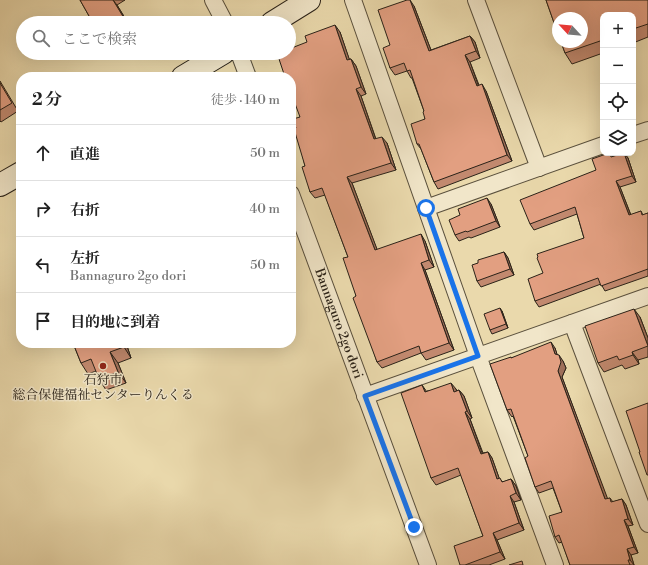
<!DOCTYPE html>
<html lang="ja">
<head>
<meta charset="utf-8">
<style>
  :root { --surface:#fff; --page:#f2f2f2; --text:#222; --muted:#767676; --line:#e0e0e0 }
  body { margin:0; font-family:"Libre Bodoni","Noto Serif JP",serif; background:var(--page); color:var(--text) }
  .controls { position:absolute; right:12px; top:12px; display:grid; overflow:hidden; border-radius:8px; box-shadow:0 4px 16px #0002 }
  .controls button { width:36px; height:36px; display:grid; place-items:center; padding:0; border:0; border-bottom:1px solid var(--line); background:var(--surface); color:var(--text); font:20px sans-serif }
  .compass { position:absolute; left:552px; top:12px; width:36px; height:36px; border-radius:50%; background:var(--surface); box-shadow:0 4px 16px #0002; rotate:296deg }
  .stop { position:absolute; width:12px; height:12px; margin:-9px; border:3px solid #1a73e8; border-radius:50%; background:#fff }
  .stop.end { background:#1a73e8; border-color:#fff; box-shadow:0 1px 4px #0008 }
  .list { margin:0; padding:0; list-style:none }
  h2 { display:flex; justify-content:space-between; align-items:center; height:52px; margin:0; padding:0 16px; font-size:17px }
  h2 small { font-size:13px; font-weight:400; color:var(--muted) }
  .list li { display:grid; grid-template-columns:26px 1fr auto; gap:12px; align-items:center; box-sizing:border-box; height:56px; padding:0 16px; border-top:1px solid var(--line) }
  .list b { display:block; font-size:15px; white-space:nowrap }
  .list p { margin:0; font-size:13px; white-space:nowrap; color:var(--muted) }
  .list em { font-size:13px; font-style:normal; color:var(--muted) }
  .icon { flex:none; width:22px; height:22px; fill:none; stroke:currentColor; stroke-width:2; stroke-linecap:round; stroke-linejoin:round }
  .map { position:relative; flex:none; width:648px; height:565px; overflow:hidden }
  .search { position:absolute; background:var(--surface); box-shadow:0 4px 16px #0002; left:16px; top:16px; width:280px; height:44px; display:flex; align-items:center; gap:10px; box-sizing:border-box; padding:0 14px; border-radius:22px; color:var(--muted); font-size:15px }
  .panel { position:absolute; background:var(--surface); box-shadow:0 4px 16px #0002; left:16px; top:72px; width:280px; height:276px; border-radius:16px }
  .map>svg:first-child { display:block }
</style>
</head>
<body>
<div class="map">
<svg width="648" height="565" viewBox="0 0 648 565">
  <rect width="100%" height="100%" fill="#ead9ac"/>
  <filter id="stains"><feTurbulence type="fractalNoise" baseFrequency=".005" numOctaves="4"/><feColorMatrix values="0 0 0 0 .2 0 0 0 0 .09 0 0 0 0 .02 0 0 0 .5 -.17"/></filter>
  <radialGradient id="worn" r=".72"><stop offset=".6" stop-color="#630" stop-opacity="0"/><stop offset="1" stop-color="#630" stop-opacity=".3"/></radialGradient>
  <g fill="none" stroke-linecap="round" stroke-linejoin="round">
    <!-- street casing -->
    <g stroke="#5a503d" stroke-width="18">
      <g id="street">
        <path d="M213,0L225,23"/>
        <path d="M353,0L478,356L555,565"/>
        <path d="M476,0L539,168"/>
        <path d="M239,53L248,77"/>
        <path d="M633,135L648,130"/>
        <path id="s1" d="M291,194L428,565"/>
        <path d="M426,208L603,145"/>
        <path d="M572,323L648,524"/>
        <path d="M365,396L648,296"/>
      </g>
    </g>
    <!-- secondary casing -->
    <g stroke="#2a2218" stroke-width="24">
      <g id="secondary">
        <path d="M272,23L309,0"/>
        <path d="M183,77L223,53"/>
        <path d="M0,185L21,173"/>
      </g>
    </g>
    <!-- street -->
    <use href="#street" stroke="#f1e6c9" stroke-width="16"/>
    <!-- secondary -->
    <use href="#secondary" stroke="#f1e6c9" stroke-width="22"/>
  </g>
  <!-- wall -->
  <g fill="#c2896f" stroke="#2a2218">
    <path d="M80,0H125L117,5L128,23H93Z"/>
    <path d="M546,0H648V37L633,43V15H603V53L572,64L565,53L561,42H582V18H558V34Z"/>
    <path d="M414,6L431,50L470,36L475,42L480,58L470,62L479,85L486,91L512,161L438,189L434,182L421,149L417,144L425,119L424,111L412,78H411L407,71L395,75L390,68V45Z"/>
    <path d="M340,32L349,59H351L356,66L366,94L361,96L376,139L387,143L396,170L352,183L377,250L425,241L434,267L425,270L454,350L426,360L421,353L382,368L377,362L356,296L348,257L325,195L315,198L310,192L305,166L296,128L300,117L307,42Z"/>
    <path d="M112,53H123L115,58Z"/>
    <path d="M0,81L18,111L1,122L0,121Z"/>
    <path d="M624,153L628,158L636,182L620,187L631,215L641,211L643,215L648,213V276L605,291L601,284L539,307L535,301L543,273L584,238L577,214L534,230L530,224L612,157Z"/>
    <path d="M491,204L500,227L471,238L469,237L459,241L455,235Z"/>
    <path d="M504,252L508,258L514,275L481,287L477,281L478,263Z"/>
    <path d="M502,311L508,328L492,334L490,330Z"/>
    <path d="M640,317L648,338V357L638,360L639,364L625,369L622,365L604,372L598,363Z"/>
    <path d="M73,343H126L131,358L118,363L126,383L106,390L99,379L96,371L88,374L81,363Z"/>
    <path d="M555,348L557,355L563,361L566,368L562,377L607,499L610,498L613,502L622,499L626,505L633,525L628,526L638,553L631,555L634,565H570L562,542L559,543L555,537L562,512L553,488L539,493L535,487L528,456L513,416L512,417L507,410L511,358Z"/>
    <path d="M456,389L457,391L459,390L464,396L472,418L470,419L483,453L488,452L492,458L499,478L503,482L511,479L516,486L521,500L514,502L524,530L497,540L505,559L489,565H460L483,536L461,475L436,485L431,478L427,391Z"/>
  </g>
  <!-- shaded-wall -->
  <g fill="#9e6f5a" stroke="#2a2218">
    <path d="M113,0L117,5L128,23H127Z"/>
    <path d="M410,0L414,6L434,58L429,51Z"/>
    <path d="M335,25L340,32L352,67L347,60Z"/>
    <path d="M470,36L475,42L480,58L476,51Z"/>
    <path d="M465,55L470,62L481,93L477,86Z"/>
    <path d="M351,59L356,66L366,94L361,87Z"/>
    <path d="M482,84L486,91L512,161L507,155Z"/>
    <path d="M356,89L361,96L378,146L374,139Z"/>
    <path d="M382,137L387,143L396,170L391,163Z"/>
    <path d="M624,153L628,158L636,182L632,176Z"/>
    <path d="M347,177L352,183L380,257L375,250Z"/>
    <path d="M616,181L620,187L633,221L629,215Z"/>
    <path d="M487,198L491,204L500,227L496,221Z"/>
    <path d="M421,234L425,241L434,267L429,260Z"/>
    <path d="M504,252L508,258L514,275L510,269Z"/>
    <path d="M421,263L425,270L454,350L449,343Z"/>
    <path d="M500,308L502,311L508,328L506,324Z"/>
    <path d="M634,309L640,317L648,338V346Z"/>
    <path d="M551,342L555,348L559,360L555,354Z"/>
    <path d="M122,343H126L131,358L124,347Z"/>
    <path d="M110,352L118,363L126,383L118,372Z"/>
    <path d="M632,352L638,360L639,364L633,355Z"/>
    <path d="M559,355L563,361L566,368L562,377L610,505L605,499L558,371Z"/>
    <path d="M451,383L456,389L459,398L454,392Z"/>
    <path d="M422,385L427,392H425Z"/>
    <path d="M459,390L464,396L472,418L467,411Z"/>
    <path d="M465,412L470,419L485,461L481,454Z"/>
    <path d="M488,452L492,458L502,486L497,479Z"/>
    <path d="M511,479L516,486L521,500L516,493Z"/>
    <path d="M510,496L514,502L524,530L519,523Z"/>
    <path d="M622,499L626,505L633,525L628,519Z"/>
    <path d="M624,520L628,526L638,553L634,547Z"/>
    <path d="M493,533L497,540L505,559L500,552Z"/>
    <path d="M627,549L631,555L634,565L630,560Z"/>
  </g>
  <!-- building -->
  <g fill="#e29f81" stroke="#2a2218">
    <path d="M80,0H113L127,23H93Z"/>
    <path d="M407,0H410L429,51L470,36L476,51L465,55L477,86L482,84L507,155L434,182L419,144H417L411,124L425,119L423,112L424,111L410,70L407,71L404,63L390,68L383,48L390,45L378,10Z"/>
    <path d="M546,0H648V24L633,29V15H603V40L565,53L561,42H582V18H558V34Z"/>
    <path d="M335,25L347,60L351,59L361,87L356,89L374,139L382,137L391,163L347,177L375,250L421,234L429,260L421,263L449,343L421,353L419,346L377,362L353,298L356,296L343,258L348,257L322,188L310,192L302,167L305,166L294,129L296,128L293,119L300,117L291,93V77H285L277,53H289V49L307,42L305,36Z"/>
    <path d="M0,83L12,103L0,110Z"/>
    <path d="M609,153H610L611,157L624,153L632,176L616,181L629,215L641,211L642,215L648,213V269L601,286L598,278L535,301L528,279L543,273L537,258L538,257L537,254L584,238L575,207L530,224L520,200L596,170L592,159Z"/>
    <path d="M487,198L496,221L467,232L466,231L455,235L449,220L460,215L458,209Z"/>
    <path d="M504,252L510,269L477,281L472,265L478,263V260Z"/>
    <path d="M500,308L506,324L490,330L484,314Z"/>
    <path d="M634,309L648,346L632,352L633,355L619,360L617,356L598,363L585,326Z"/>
    <path d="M551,342L555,354L559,355L561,362L558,371L605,499L610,498L611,502L622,499L628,519L624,520L634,547L627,549L630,560H628L630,565H570L559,535L555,537L549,516L562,512L551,481L535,487L525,458L528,456L511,409L507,410L490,364L511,357V358Z"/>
    <path d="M73,343H122L124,347L110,352L118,372L99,379L91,359L81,363Z"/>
    <path d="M451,383L454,392L459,390L467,411L465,412L481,454L488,452L497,479L500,478L502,482L511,479L516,493L510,496L519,523L493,533L500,552L465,565H460L454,546L483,536L458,468L431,478L401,393L422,385L425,392Z"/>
    <path d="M648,403V475H647L639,452H640L626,411Z"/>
    <path d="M522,561L523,565H509Z"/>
  </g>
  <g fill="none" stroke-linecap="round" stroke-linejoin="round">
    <!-- route -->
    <path stroke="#1a73e8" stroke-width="5" d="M414,527L365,396L478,356L426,208"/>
  </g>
  <!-- markers -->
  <circle fill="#8f2418" stroke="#f1e6c9" stroke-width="1.5" cx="103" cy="366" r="4"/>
  <g text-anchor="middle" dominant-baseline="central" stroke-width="3" stroke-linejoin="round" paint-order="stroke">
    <!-- street labels -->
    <g font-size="13" fill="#2a2218" stroke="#f1e6c9">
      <text stroke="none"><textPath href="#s1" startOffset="138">Bannaguro 2go dori</textPath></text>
    </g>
    <!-- poi labels -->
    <g font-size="13" fill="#2a2218" stroke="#f1e6c9">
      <text x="103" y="380">石狩市<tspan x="103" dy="15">総合保健福祉センターりんくる</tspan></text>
    </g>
  </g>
  <rect width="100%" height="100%" filter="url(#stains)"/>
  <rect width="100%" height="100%" fill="url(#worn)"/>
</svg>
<div class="controls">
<button>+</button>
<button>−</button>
<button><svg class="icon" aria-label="locate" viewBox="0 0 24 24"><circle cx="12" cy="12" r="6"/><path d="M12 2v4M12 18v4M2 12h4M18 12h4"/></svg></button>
<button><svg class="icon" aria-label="layers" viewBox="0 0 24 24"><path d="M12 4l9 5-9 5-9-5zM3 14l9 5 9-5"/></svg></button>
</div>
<svg class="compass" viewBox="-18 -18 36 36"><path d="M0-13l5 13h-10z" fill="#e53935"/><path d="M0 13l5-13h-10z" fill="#767676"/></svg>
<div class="stop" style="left:426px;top:208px"></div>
<div class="stop end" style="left:414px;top:527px"></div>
<div class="search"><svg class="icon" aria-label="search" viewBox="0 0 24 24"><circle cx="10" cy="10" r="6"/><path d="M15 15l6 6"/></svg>ここで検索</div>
<section class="panel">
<h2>2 分<small>徒歩 · 140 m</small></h2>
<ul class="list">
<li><svg class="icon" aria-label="ahead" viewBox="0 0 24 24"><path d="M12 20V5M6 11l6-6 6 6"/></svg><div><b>直進</b></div><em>50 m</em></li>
<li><svg class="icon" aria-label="right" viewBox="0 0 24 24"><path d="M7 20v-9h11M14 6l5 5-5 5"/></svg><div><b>右折</b></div><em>40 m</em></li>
<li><svg class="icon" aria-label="left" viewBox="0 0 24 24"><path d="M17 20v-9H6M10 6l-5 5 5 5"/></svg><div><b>左折</b><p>Bannaguro 2go dori</p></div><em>50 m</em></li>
<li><svg class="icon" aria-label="arrive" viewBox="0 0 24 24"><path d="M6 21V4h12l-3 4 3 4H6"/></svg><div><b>目的地に到着</b></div></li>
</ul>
</section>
</div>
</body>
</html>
